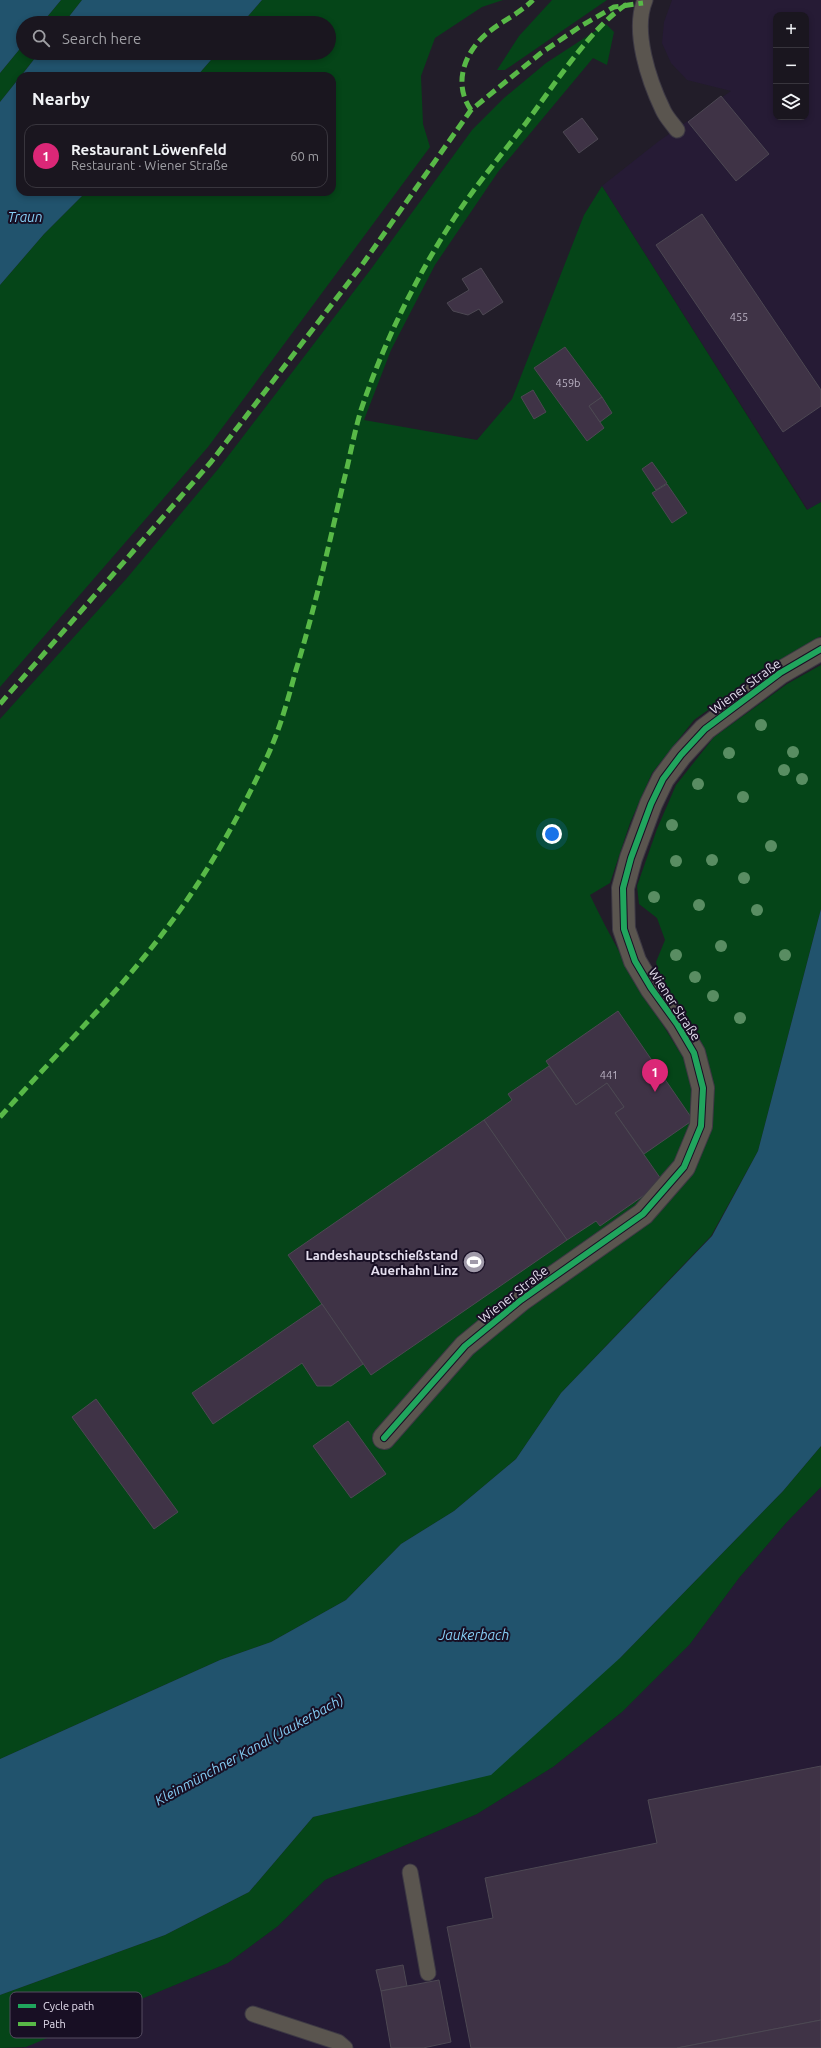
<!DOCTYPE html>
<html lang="en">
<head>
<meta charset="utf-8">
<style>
  :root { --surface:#1a161f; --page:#27232c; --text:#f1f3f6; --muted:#9f9fa4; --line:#38353d; --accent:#db2777 }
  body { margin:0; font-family:Ubuntu,sans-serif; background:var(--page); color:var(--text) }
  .controls { position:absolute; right:12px; top:12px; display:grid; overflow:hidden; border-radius:8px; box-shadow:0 2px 6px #0003 }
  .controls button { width:36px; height:36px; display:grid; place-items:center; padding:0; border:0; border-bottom:1px solid var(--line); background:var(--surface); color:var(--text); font:20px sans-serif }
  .you { position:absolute; left:552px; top:834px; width:14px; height:14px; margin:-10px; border:3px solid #fff; border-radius:50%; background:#1a73e8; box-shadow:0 0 0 6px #1a73e833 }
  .badge { display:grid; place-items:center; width:26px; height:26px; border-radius:50%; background:var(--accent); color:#fff; font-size:13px; font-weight:700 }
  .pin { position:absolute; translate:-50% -33px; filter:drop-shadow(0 1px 2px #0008) }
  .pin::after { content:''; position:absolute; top:21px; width:14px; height:12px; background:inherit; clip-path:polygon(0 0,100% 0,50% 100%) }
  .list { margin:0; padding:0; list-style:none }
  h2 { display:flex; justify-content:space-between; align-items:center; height:52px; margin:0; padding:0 16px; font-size:17px }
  h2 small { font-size:13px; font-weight:400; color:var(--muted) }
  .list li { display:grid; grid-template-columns:26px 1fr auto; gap:12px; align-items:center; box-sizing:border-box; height:64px; margin:0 8px 8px; padding:0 8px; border:1px solid var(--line); border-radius:12px }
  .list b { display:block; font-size:15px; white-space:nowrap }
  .list p { margin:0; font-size:13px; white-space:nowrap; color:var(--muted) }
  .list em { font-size:13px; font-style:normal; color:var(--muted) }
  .icon { flex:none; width:22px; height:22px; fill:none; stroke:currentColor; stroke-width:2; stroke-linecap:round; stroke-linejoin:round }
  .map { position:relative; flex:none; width:821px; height:2048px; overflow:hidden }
  .search { position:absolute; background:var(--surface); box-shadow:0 2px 6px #0003; left:16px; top:16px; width:320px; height:44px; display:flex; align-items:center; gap:10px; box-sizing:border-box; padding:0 14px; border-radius:22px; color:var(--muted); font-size:15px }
  .panel { position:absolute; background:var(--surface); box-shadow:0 2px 6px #0003; left:16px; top:72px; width:320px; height:124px; border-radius:12px }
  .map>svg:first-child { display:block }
</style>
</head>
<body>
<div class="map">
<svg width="821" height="2048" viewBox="0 0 821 2048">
  <rect width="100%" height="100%" fill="#221d29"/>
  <!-- built -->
  <g fill="#261b35" fill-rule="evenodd">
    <path d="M672,0H821V502L808,510L602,186L659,141L731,91L687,80L671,63L662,43L664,22ZM776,15H806V117H776Z"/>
    <path d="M821,1487V2048H22L228,1963L278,1926L325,1880L477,1814L553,1767L622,1712L690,1644L739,1578L786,1523Z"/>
  </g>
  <!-- green -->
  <g fill="#054518">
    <path d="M61,0H82L64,23H42Z"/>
    <path d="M262,0H503L482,7L435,38L421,76L423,124L430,147L208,447L0,687V285L44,234L86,192H332V76H197L217,53H329V23H242Z"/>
    <path d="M552,0H607L505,70H497L519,36Z"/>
    <path d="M606,24L614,32L607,65L593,58L498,172L435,265L391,350L364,420L477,440L512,399L584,215L602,186L807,510L821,502V636L771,665L694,720L652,773L630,823L610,883L590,895C624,967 669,1034 711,1102L713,1082L705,1051L689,1021L662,987L656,962L665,940L657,918L639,904L637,886L657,829L676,785L714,737L787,684L821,665V909L758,1151L711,1236L561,1393L516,1459L454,1511L401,1544L346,1600L271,1642L220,1660L0,1759V719L127,578L219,468L371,269L472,130L504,98L546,63Z"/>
    <path d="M23,45V53H39L0,102V73Z"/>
    <path d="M821,1446V1487L786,1523L739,1578L690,1644L622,1712L553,1767L477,1814L325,1880L278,1926L228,1963L26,2047L0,2048V1995L165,1935L249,1892L313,1817L390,1798L620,1658L783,1491Z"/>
  </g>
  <!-- water -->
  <g fill="#21536d">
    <path d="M0,0H61L42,23H23V45L0,73Z"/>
    <path d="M82,0H262L242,23H64Z"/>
    <path d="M39,53H217L197,76H21Z"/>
    <path d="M20,77V192H86L44,234L0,285V102Z"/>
    <path d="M821,909V1446L783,1491L620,1658L491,1775L313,1817L249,1892L165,1935L0,1995V1759L220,1660L271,1642L346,1600L401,1544L454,1511L516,1459L561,1393L712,1236L758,1151Z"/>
  </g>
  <!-- building -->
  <g fill="#3f3346" stroke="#4d4853">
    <path d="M721,96L769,154L736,181L688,122Z"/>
    <path d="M582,118L598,139L579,153L563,132Z"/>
    <path d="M702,214L821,390V406L783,432L656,245Z"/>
    <path d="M481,268L503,302L483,315L479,309L468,315L453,311L447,303L469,290L462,279Z"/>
    <path d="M565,347L602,397L589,406L604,428L587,441L534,368Z"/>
    <path d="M533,390L546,412L534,419L521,397Z"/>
    <path d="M602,397L612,413L600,422L589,406Z"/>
    <path d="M652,462L667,483L656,490L642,469Z"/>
    <path d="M667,484L687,513L672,523L652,493Z"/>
    <path d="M618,1011L693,1120L644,1154L615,1113L624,1107L607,1083L576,1105L546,1061Z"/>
    <path d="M549,1066L576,1105L607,1083L624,1107L615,1113L663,1182L600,1226L596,1221L567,1240L484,1120L512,1100L508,1094Z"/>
    <path d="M484,1120L567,1240L371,1375L288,1255Z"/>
    <path d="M322,1304L363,1364L331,1386H317L302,1363L213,1424L192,1393Z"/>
    <path d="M96,1399L178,1512L154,1529L72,1417Z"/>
    <path d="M348,1421L386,1474L351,1498L313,1446Z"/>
    <path d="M821,1766V2020L677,2048H471L447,1927L493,1918L485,1878L657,1843L648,1800Z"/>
    <path d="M403,1965L407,1986L381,1991L376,1970Z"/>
    <path d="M439,1980L451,2042L423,2048H391L381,1991Z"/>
    <path d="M821,2020V2048H677Z"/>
  </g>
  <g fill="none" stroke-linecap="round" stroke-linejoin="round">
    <!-- service casing -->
    <g stroke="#3d3944" stroke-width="17">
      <g id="service">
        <path d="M645,0C632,31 649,81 663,110C666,117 672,123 677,130"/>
        <path d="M410,1872L428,1973"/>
        <path d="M253,2014L338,2042L345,2048"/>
      </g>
    </g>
    <!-- minor casing -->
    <g stroke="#3d3944" stroke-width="24">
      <path id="minor" d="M384,1438L465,1346L521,1300L643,1214L684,1167L701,1126L703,1088L694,1053L677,1024L651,988L635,961L624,929L623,888L631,858L651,804L663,779L681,755L705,729L780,673L821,649"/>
    </g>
    <!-- service -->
    <use href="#service" stroke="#5a554f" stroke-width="15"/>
    <!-- minor -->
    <use href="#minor" stroke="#5a554f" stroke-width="22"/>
    <!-- quiet -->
    <g stroke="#58b947" stroke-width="5" stroke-dasharray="10 5" stroke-linecap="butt">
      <path d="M471,110C452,83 465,50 490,31C504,20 520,13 533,0"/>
      <path d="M0,704L211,462L362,265L471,110L541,53L581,26L614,7L643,3"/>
      <path d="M0,1117C65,1044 137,975 191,894C220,851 245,804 267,757C280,729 288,699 296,670C315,608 329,544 344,480C350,457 354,433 361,410C383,344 417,275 455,217C477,184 502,154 526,123C552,88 591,27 627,4"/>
    </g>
    <!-- cycleway casing -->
    <g stroke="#180f24" stroke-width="8">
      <path id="cycleway" d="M384,1438L465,1346L521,1300L643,1214L684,1167L701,1126L703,1088L694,1053L677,1024L651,988L635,961L624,929L623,888L631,858L651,804L663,779L681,755L705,729L780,673L821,649"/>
    </g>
    <!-- cycleway -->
    <use href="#cycleway" stroke="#20a55d" stroke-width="6"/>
  </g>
  <!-- trees -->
  <g fill="#598d62">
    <circle cx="761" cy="725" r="6"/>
    <circle cx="793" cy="752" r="6"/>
    <circle cx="729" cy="753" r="6"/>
    <circle cx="784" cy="770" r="6"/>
    <circle cx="802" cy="779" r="6"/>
    <circle cx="698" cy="784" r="6"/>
    <circle cx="743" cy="797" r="6"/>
    <circle cx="672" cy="825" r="6"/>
    <circle cx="771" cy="846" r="6"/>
    <circle cx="712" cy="860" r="6"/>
    <circle cx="676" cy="861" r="6"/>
    <circle cx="744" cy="878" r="6"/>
    <circle cx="654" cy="897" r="6"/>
    <circle cx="699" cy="905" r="6"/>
    <circle cx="757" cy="910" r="6"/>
    <circle cx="721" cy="946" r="6"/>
    <circle cx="676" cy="955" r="6"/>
    <circle cx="785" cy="955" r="6"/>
    <circle cx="695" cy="977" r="6"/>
    <circle cx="713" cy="996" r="6"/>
    <circle cx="740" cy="1018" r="6"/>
  </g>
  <!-- icons -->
  <defs>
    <g id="stadium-disc" transform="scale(1.15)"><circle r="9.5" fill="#a09aa9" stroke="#180f24"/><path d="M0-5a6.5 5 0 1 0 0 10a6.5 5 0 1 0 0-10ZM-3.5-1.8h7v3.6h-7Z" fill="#fff"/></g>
  </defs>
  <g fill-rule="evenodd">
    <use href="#stadium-disc" x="474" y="1262"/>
  </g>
  <g text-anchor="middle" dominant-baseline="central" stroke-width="4" stroke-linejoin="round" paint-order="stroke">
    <!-- number labels -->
    <g font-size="11" fill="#bbb3c4">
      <text x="739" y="317">455</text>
      <text x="568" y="383">459b</text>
      <text x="609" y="1075">441</text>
    </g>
    <!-- street labels -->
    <g font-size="13" fill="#e4deee" stroke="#180f24">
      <text transform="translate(745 686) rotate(-36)">Wiener Straße</text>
      <text transform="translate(675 1004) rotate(57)">Wiener Straße</text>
      <text transform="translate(513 1294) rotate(-38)">Wiener Straße</text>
    </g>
    <!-- poi labels -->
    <g font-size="13" font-weight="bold" fill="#e4deee" stroke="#180f24" text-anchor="end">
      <text x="458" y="1255">Landeshauptschießstand<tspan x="458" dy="15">Auerhahn Linz</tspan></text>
    </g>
    <!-- water labels -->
    <g font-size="14" font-style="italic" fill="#85cdf4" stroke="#180f24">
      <text x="25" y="217">Traun</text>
      <text x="474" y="1635">Jaukerbach</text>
      <text transform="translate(249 1750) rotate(-29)">Kleinmünchner Kanal (Jaukerbach)</text>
    </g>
  </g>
  <!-- legend -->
  <rect x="10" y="1992" width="132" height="46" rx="6" fill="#180f24" stroke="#554d61" stroke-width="1"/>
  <rect x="18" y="2004" width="18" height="4" fill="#20a55d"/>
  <rect x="18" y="2022" width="18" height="4" fill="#58b947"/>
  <g font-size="11" fill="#e4deee">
    <text x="43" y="2010">Cycle path</text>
    <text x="43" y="2028">Path</text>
  </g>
</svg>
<div class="controls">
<button>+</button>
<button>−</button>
<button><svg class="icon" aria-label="layers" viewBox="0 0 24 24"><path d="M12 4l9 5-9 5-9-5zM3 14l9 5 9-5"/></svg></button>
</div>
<div class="you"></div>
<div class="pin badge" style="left:655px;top:1092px">1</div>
<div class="search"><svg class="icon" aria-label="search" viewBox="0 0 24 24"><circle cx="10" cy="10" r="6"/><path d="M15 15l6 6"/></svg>Search here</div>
<section class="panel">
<h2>Nearby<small></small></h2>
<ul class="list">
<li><span class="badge">1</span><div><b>Restaurant Löwenfeld</b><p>Restaurant · Wiener Straße</p></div><em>60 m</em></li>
</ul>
</section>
</div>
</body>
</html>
